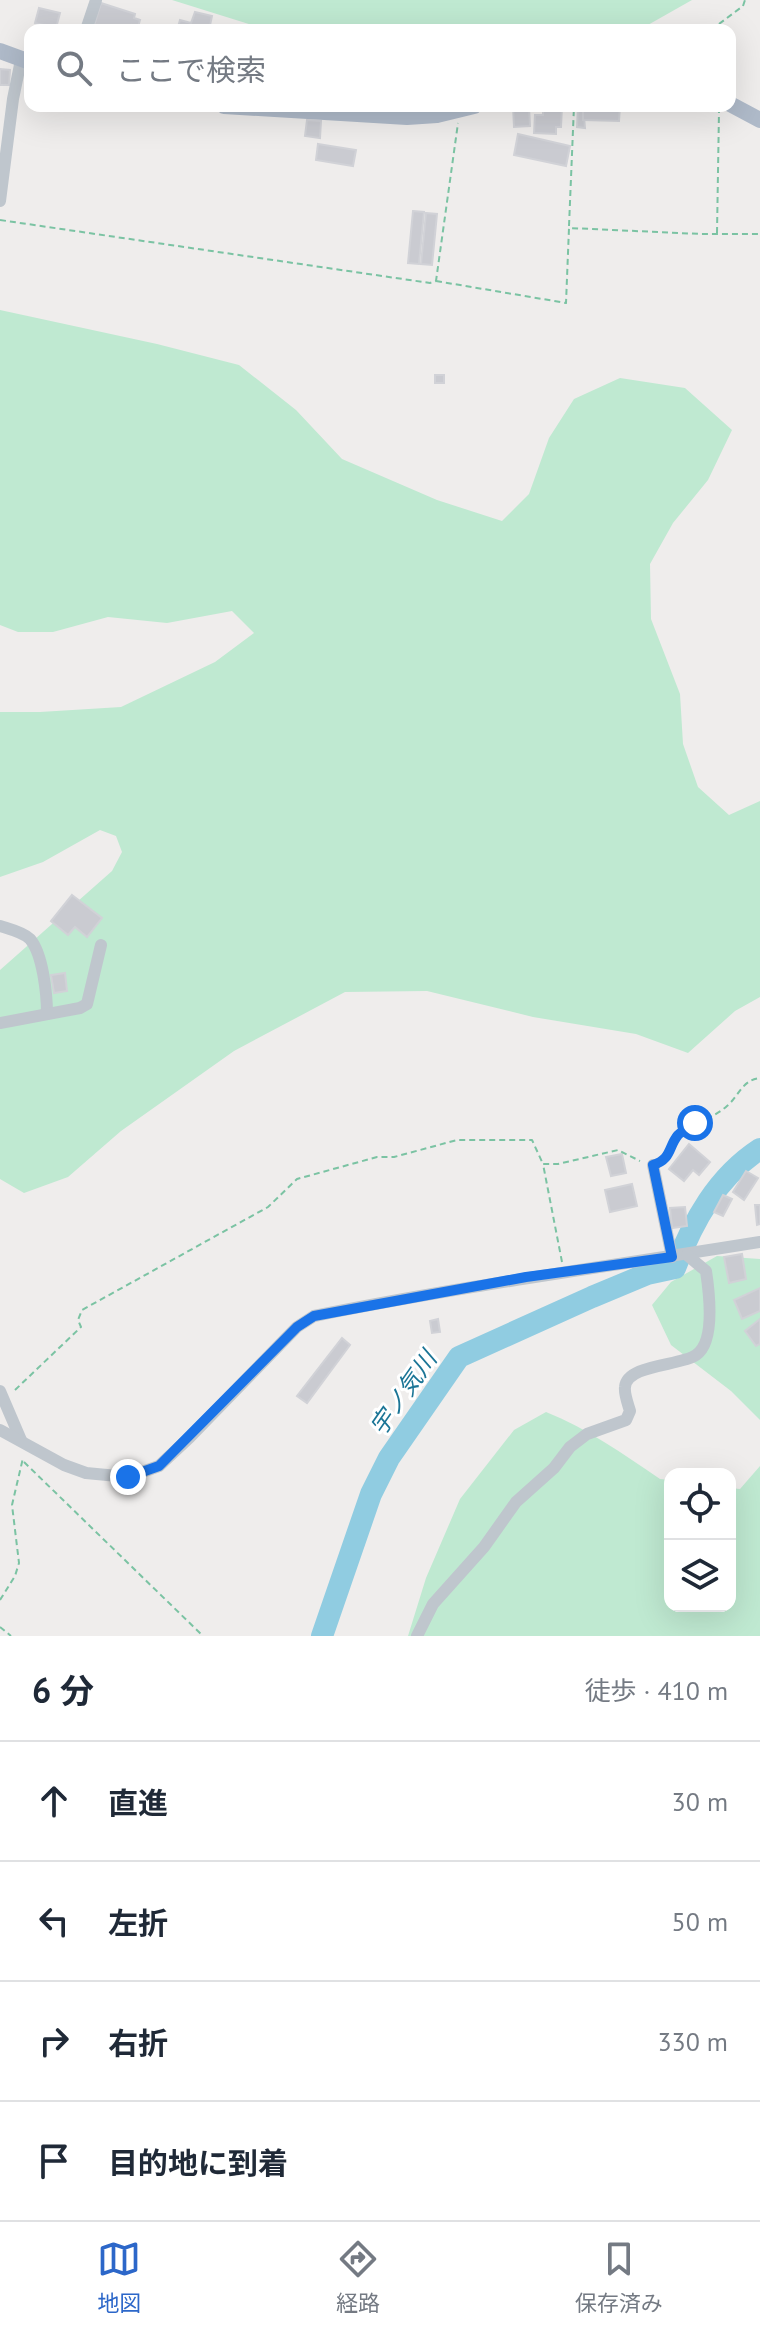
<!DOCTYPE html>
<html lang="ja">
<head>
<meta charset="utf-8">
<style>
  :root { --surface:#fff; --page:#f2f2f3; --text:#1f2937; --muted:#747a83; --line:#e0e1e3; --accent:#2c67c9 }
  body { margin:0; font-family:"PT Sans","Noto Sans JP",sans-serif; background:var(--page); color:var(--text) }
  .controls { position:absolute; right:24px; bottom:24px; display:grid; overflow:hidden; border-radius:16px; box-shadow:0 8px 32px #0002 }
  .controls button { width:72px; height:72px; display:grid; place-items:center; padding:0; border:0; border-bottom:2px solid var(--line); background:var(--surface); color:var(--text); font:40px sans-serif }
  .stop { position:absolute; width:24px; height:24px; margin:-18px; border:6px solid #1a73e8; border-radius:50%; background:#fff }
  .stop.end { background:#1a73e8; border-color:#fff; box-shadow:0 2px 8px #0008 }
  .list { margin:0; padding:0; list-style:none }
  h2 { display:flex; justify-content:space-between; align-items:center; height:104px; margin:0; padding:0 32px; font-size:34px }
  h2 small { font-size:26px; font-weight:400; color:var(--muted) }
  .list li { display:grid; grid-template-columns:52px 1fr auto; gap:24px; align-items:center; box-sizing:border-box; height:120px; padding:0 32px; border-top:2px solid var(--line) }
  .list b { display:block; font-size:30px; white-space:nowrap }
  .list em { font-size:26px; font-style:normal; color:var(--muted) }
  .icon { flex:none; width:44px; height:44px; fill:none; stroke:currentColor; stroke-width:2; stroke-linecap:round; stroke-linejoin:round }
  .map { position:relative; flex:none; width:760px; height:1636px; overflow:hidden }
  .search { position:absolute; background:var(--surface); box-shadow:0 8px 32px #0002; left:24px; right:24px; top:24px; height:88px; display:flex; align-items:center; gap:20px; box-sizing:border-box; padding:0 28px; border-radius:16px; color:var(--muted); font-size:30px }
  .sheet { height:584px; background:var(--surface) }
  nav { display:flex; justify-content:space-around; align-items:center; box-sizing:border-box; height:112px; border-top:2px solid var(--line); background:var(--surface); font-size:22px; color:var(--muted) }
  nav a { display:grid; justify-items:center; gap:4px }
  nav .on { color:var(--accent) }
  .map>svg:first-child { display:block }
</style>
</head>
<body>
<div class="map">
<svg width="760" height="1636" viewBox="0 0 760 1636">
  <rect width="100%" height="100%" fill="#efedec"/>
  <!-- green -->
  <g fill="#bfe9d1">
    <path d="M172,0H692L639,30H268Z"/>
    <path d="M0,310L157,344L239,365L296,410L342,459L437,500L502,521L529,494L549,438L574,399L620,378L685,388L732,430L708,480L673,523L650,564L651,619L680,694L683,744L698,787L729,815L760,801V997L735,1011L688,1053L636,1034L533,1017L427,991L345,992L234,1051L121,1131L68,1177L24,1193L0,1179V970L112,871L122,852L116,836L100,830L43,862L0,877V712H40L121,707L215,662L254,633L232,611L167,623L108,617L53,632H18L0,625Z"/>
    <path d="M717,1256L760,1259V1420L731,1391L671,1345L652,1305L671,1282Z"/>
    <path d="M546,1412C587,1428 623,1454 660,1479L670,1480V1606H730V1488L740,1489L760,1466V1636H408L426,1578L460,1499L514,1430Z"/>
  </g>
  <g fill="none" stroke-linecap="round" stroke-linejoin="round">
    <!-- river -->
    <path stroke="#90cce1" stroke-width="22" d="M322,1636L371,1494L389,1458L459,1357L592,1297L647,1274L675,1268C693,1221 717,1177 760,1149"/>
  </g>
  <!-- building -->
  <g fill="#cacbd1" stroke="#d1d2d7" stroke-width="2">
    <path d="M101,3L135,14L134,18L140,20L138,27L132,25L130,30H107L94,26Z"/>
    <path d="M39,8L60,13L56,28L35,23Z"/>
    <path d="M195,12L212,16L209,30L178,27L180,20L191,23Z"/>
    <path d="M0,69L10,70L9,85H0Z"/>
    <path d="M513,106H529L530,126L514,127Z"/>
    <path d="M543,106H562L561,127H556V134L534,133L535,115H543Z"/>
    <path d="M578,106H583L585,128L577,127Z"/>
    <path d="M583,106H620L619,121L583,120Z"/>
    <path d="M307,120L321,121L320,138L305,136Z"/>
    <path d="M518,134L570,146L566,166L514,155Z"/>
    <path d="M318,144L356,150L353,166L316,160Z"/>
    <path d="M413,211L424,212L419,264L408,263Z"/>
    <path d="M426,213L437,214L432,265L421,264Z"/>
    <rect x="435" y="375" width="9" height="8"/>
    <path d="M72,895L102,918L87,937L75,927L68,935L51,921Z"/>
    <path d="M65,973L67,991L54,993L51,975Z"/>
    <path d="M689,1144L710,1162L699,1175L693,1170L684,1181L669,1169Z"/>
    <path d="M622,1154L626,1173L611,1176L606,1157Z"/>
    <path d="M746,1171L758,1178L744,1200L733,1192Z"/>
    <path d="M632,1184L637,1206L610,1212L605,1190Z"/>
    <path d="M723,1195L732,1199L723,1216L714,1212Z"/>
    <path d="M755,1205H760V1224L757,1225Z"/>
    <path d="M685,1207L687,1226L672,1228L670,1208Z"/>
    <path d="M742,1254L746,1279L729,1283L724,1257Z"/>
    <path d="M760,1288V1311L742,1319L734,1300Z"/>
    <path d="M438,1319L440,1332L432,1333L430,1321Z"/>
    <path d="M760,1319V1344L756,1346L745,1331Z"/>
    <path d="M342,1338L350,1345L307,1403L297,1396Z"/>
  </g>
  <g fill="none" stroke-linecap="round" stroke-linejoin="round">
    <!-- path -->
    <g stroke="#7bc3a3" stroke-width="2" stroke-dasharray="6 4" stroke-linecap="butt">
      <path d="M711,30L743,6L745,0"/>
      <path d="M0,220L430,283L436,281L458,123"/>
      <path d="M569,226L574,106"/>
      <path d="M717,233L719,111"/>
      <path d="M436,281L566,303L569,228L701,234H760"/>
      <path d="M664,1159C671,1151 674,1139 682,1133C695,1122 714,1118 727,1106C739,1096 742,1080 760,1078"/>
      <path d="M562,1262L543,1164H558L618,1150L640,1161"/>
      <path d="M15,1390L81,1327L78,1320L82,1310L268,1207L297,1179L377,1157H394L457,1140H532L543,1164"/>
      <path d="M24,1462L203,1636"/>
      <path d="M0,1600L15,1576L19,1563L12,1505L23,1458"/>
      <path d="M0,1627L11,1636"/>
    </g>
    <!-- minor -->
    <g stroke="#bfc6cd" stroke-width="12">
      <path d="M86,30L96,0"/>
      <path d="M0,201L13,99L21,60"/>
      <path d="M0,926C9,929 23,932 30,939C43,954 47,995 47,1014"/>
      <path d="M0,1023L80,1008L87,1004L101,945"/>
      <path d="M653,1165L672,1257"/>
      <path d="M0,1391L21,1440"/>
      <path d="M0,1430L64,1465L86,1473L128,1477L159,1466L190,1437L297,1327L314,1316C462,1286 611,1266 760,1242"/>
      <path d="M417,1636L433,1604L484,1547L516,1502L554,1468L570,1447L587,1434L626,1420L630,1411C628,1404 624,1394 625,1387C627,1364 681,1366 696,1355C716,1342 709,1291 706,1271L687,1255"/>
    </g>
    <!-- major -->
    <g stroke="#afbac9" stroke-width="16">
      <path d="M0,51L30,62"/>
      <path d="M730,104L760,120"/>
      <path d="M224,106L407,117L437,115L474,106"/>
    </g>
  </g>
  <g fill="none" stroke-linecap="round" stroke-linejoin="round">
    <!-- route -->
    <path stroke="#1a73e8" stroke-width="10" d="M128,1477L159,1466L297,1327L314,1316L526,1277L672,1257L653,1165C672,1159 668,1147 678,1135C682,1131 691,1127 695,1123"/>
  </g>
  <g text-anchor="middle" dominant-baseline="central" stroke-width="6" stroke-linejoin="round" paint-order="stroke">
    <!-- water labels -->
    <g font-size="24" font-style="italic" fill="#1b7596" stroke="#fff">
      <text transform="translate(403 1393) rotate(-55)">宇ノ気川</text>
    </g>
  </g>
</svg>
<div class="controls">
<button><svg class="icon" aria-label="locate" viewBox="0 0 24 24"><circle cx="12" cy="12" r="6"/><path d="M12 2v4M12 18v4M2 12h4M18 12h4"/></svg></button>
<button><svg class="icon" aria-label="layers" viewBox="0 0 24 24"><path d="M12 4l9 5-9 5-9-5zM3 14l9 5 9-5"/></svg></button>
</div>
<div class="stop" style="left:695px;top:1123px"></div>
<div class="stop end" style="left:128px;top:1477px"></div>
<div class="search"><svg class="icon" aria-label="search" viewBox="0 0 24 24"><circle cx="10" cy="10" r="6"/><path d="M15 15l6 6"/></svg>ここで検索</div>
</div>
<section class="sheet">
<h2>6 分<small>徒歩 · 410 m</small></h2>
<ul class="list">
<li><svg class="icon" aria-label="ahead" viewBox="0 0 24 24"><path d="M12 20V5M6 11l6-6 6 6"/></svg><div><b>直進</b></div><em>30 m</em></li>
<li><svg class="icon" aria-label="left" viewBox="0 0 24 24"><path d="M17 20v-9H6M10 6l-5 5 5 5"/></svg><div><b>左折</b></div><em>50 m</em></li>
<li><svg class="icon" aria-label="right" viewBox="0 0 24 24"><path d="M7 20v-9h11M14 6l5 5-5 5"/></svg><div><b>右折</b></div><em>330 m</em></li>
<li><svg class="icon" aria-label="arrive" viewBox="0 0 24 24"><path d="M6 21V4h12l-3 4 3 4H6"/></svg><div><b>目的地に到着</b></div></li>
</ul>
</section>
<nav>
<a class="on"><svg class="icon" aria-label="map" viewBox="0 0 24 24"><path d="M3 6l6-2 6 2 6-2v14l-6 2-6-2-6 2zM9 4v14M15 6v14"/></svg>地図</a>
<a><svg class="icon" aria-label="directions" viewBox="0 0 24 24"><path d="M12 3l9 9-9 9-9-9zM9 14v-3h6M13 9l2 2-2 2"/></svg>経路</a>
<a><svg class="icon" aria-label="saved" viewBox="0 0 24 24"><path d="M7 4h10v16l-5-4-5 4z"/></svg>保存済み</a>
</nav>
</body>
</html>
